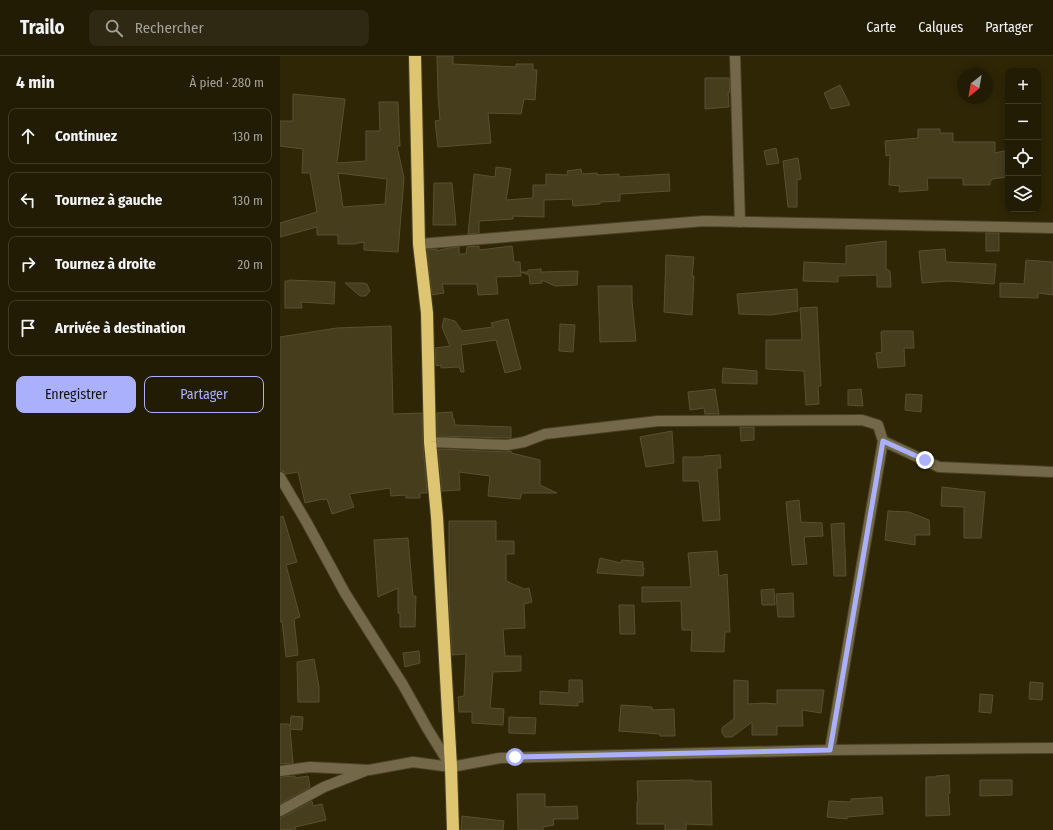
<!DOCTYPE html>
<html lang="fr">
<head>
<meta charset="utf-8">
<style>
  :root { --surface:#231c04; --page:#2f2913; --text:#f1f3f6; --muted:#a3a19a; --line:#403a26; --accent:#aab0fc }
  body { margin:0; font-family:"Fira Sans Condensed",sans-serif; background:var(--page); color:var(--text) }
  .controls { position:absolute; right:12px; top:12px; display:grid; overflow:hidden; border-radius:8px; box-shadow:0 2px 10px #0003 }
  .controls button { width:36px; height:36px; display:grid; place-items:center; padding:0; border:0; border-bottom:1px solid var(--line); background:var(--surface); color:var(--text); font:20px sans-serif }
  .compass { position:absolute; left:677px; top:12px; width:36px; height:36px; border-radius:50%; background:var(--surface); box-shadow:0 2px 10px #0003; rotate:211deg }
  .stop { position:absolute; width:12px; height:12px; margin:-9px; border:3px solid #aab0fc; border-radius:50%; background:#fff }
  .stop.end { background:#aab0fc; border-color:#fff; box-shadow:0 1px 4px #0008 }
  .list { margin:0; padding:0; list-style:none }
  h2 { display:flex; justify-content:space-between; align-items:center; height:52px; margin:0; padding:0 16px; font-size:17px }
  h2 small { font-size:13px; font-weight:400; color:var(--muted) }
  .list li { display:grid; grid-template-columns:26px 1fr auto; gap:12px; align-items:center; box-sizing:border-box; height:56px; margin:0 8px 8px; padding:0 8px; border:1px solid var(--line); border-radius:8px }
  .list b { display:block; font-size:15px; white-space:nowrap }
  .list em { font-size:13px; font-style:normal; color:var(--muted) }
  .actions { display:flex; gap:8px; padding:12px 16px }
  .actions a { flex:1; padding:9px 0; border:1px solid var(--accent); border-radius:8px; text-align:center; font-size:14px; color:var(--accent) }
  .actions .main { background:var(--accent); color:#111 }
  .icon { flex:none; width:22px; height:22px; fill:none; stroke:currentColor; stroke-width:2; stroke-linecap:round; stroke-linejoin:round }
  .map { position:relative; flex:none; width:773px; height:774px; overflow:hidden }
  header { display:flex; align-items:center; gap:24px; box-sizing:border-box; height:56px; padding:0 20px; background:var(--surface); border-bottom:1px solid var(--line) }
  header strong { font-size:19px }
  nav { display:flex; gap:22px; margin-inline-start:auto; font-size:14px }
  .search { width:280px; height:36px; background:var(--page); display:flex; align-items:center; gap:10px; box-sizing:border-box; padding:0 14px; border-radius:8px; color:var(--muted); font-size:15px }
  main { display:flex }
  aside { flex:1; background:var(--surface) }
  .map>svg:first-child { display:block }
</style>
</head>
<body>
<header>
<strong>Trailo</strong>
<div class="search"><svg class="icon" aria-label="search" viewBox="0 0 24 24"><circle cx="10" cy="10" r="6"/><path d="M15 15l6 6"/></svg>Rechercher</div>
<nav><a>Carte</a><a>Calques</a><a>Partager</a></nav>
</header>
<main>
<aside>
<h2>4 min<small>À pied · 280 m</small></h2>
<ul class="list">
<li><svg class="icon" aria-label="ahead" viewBox="0 0 24 24"><path d="M12 20V5M6 11l6-6 6 6"/></svg><div><b>Continuez</b></div><em>130 m</em></li>
<li><svg class="icon" aria-label="left" viewBox="0 0 24 24"><path d="M17 20v-9H6M10 6l-5 5 5 5"/></svg><div><b>Tournez à gauche</b></div><em>130 m</em></li>
<li><svg class="icon" aria-label="right" viewBox="0 0 24 24"><path d="M7 20v-9h11M14 6l5 5-5 5"/></svg><div><b>Tournez à droite</b></div><em>20 m</em></li>
<li><svg class="icon" aria-label="arrive" viewBox="0 0 24 24"><path d="M6 21V4h12l-3 4 3 4H6"/></svg><div><b>Arrivée à destination</b></div></li>
</ul>
<div class="actions"><a class="main">Enregistrer</a><a>Partager</a></div>
</aside>
<div class="map">
<svg width="773" height="774" viewBox="0 0 773 774">
  <rect width="100%" height="100%" fill="#2f2606"/>
  <!-- building -->
  <g fill="#463d1d" stroke="#595030" fill-rule="evenodd">
    <path d="M157,0H173V8L236,11V8H253V14H257L255,44L244,43L241,58L208,57L211,87L158,91L155,65L160,64L158,39Z"/>
    <path d="M425,22H449L450,37L448,36L449,51L425,53Z"/>
    <path d="M560,29L570,49L551,53L544,37Z"/>
    <path d="M13,38L65,43L57,107L86,105V75H100L99,46H118L120,90H117L124,122L118,196L84,194V186L74,188H58V179H37V171L0,181V167L37,156L30,117H22L23,93L0,90V65H13ZM58,117L107,123L105,148L63,151Z"/>
    <path d="M638,73H660V77H673V86H715V97L728,94V121L712,123V124L710,125V129H683V122H647L648,134L619,136L620,130L609,129L610,99L606,100L605,85L638,82Z"/>
    <path d="M496,92L499,107L487,109L484,95Z"/>
    <path d="M518,102L521,123L517,124V151H508L503,105Z"/>
    <path d="M216,111L231,113L226,144L253,142V129H266V118L288,119L287,115L301,113L302,118L317,117V119L339,118V121L389,118L390,135L340,138V145L320,146V148L293,150L292,143L264,144V161L233,160V163L199,165V177L188,178L194,118L215,121Z"/>
    <path d="M154,127H172L176,169H153Z"/>
    <rect x="706" y="177" width="13" height="18"/>
    <path d="M606,185V213L610,215L611,231H597V219L558,220V226L523,225L524,206L566,208V190Z"/>
    <path d="M199,190V194L232,190L234,206H240L241,220L216,221L218,238L198,239L197,228H162L164,237L152,239L147,194L157,193V195L168,192L179,191V198H186L187,191Z"/>
    <path d="M665,193L666,206L716,208L714,228L669,225L642,227L639,195Z"/>
    <path d="M386,199L414,201L412,220H414L412,259L384,256Z"/>
    <path d="M746,204L773,206V239L758,237V242L720,241V227L744,228Z"/>
    <path d="M261,213V216L298,215L297,229L275,230L262,224V227L250,228L249,219L241,216H248V214Z"/>
    <path d="M9,224L55,226L54,248L21,246L22,252H5V225H9Z"/>
    <path d="M65,227H83L87,228L90,235L86,240H80Z"/>
    <path d="M318,230H352V245L356,285L320,286Z"/>
    <path d="M517,233L518,255L491,259L459,258L457,238Z"/>
    <path d="M537,251L541,330H538L539,348L526,349L524,315L486,313V284H522L520,252Z"/>
    <path d="M164,262L175,265L182,275L213,271L211,267L228,263L241,313L225,317L216,284L181,289L184,316H181L179,311L161,312V309L156,310L155,292L170,290L162,271Z"/>
    <path d="M280,268L295,269L293,296L279,295Z"/>
    <path d="M111,270L113,358L142,357L143,387L147,437H140V442H126V439L111,440L110,432L69,438L74,451L52,458L47,443L43,444V443L25,447L18,416L6,418L3,415H0V281L57,272Z"/>
    <path d="M603,275H633L634,292H624L625,310L598,312L596,297L602,296L601,276Z"/>
    <path d="M443,312L477,315V328L442,327Z"/>
    <path d="M435,333L439,358H425L424,352L410,354L408,336Z"/>
    <path d="M581,333L583,350L568,349V334Z"/>
    <path d="M626,338L642,339L641,356L625,354Z"/>
    <path d="M172,356L173,363H174L175,369L231,371V382H227L157,380V357Z"/>
    <path d="M460,371H474V384L461,385Z"/>
    <path d="M392,375L394,407L366,411L360,381Z"/>
    <path d="M158,393L227,396L231,395V397L260,404V429L277,437H242L240,443L208,440L210,420L179,416L180,434L162,435Z"/>
    <path d="M440,399L441,412H437L440,464L423,465L419,425H403V401H424V400Z"/>
    <path d="M662,431L705,436L701,482H684V451L661,450Z"/>
    <path d="M519,444L521,466L542,467L543,480L524,481L527,508L512,509L506,446Z"/>
    <path d="M608,455L629,456L649,464L650,479H635V489L605,484Z"/>
    <path d="M3,460L17,506L6,509L20,561L14,563L18,599L6,601L2,565L0,566V461Z"/>
    <path d="M169,465H216V485H234V498H226V525L244,533L249,532L252,546L244,548L245,572L223,573L225,600H241V615L213,616L210,652L224,653L223,669L192,667V656H179L178,641L184,640L186,598L172,599L169,543Z"/>
    <path d="M564,467L566,520H554L551,468Z"/>
    <path d="M128,482L133,540H136L135,571H120V557H118V532L98,541L94,484Z"/>
    <path d="M437,495L439,520L447,518L450,576H445L444,596L411,595L412,574H402L401,545L362,546V531H411L408,497Z"/>
    <path d="M320,502L341,507L342,504L363,506V512H364L363,520L317,517Z"/>
    <path d="M494,533L495,549H482L481,534Z"/>
    <path d="M513,537L514,561H498L496,538Z"/>
    <path d="M339,549H354L355,578H340Z"/>
    <path d="M139,595L140,607L125,611L123,597Z"/>
    <path d="M34,603L39,631V646H18L17,606Z"/>
    <path d="M289,624H302L303,646H298V650L260,648V635L289,637Z"/>
    <path d="M454,624L468,625V648L483,647L497,648V634H544L541,657L522,654L523,670H497V679H472V666L452,681H445L442,677V673L443,671L454,663Z"/>
    <path d="M750,626L763,627L762,644L749,643Z"/>
    <path d="M700,638L713,639L711,657L699,656Z"/>
    <path d="M341,649L372,651V654L394,653L395,680H380V678L339,675Z"/>
    <path d="M11,660L23,661L22,674L10,673L13,707L0,708V668H9L10,671Z"/>
    <path d="M229,661L256,662L255,678L229,677Z"/>
    <path d="M669,719L670,737L668,738L670,759L646,760V721H656V720Z"/>
    <path d="M15,720V722L28,720L30,731L0,748V721Z"/>
    <path d="M413,724V725H431L432,769L406,768V774H385V768H357V746H358L357,725Z"/>
    <path d="M700,724H732V739L700,740Z"/>
    <path d="M237,738H265V751L297,750L298,763H273L274,769L263,771V774H238Z"/>
    <path d="M602,741L603,758L567,761V763L547,761L549,745L571,746V743Z"/>
    <path d="M32,745L33,750L42,748L46,764L15,771L16,773L0,774V761H3Z"/>
    <path d="M182,760L224,765L223,774H181Z"/>
  </g>
  <g fill="none" stroke-linecap="round" stroke-linejoin="round">
    <!-- street casing -->
    <g stroke="#4b4224" stroke-width="12">
      <g id="street">
        <path d="M455,0L460,166"/>
        <path d="M139,188L424,165L773,172"/>
        <path d="M150,386L227,389L244,386L265,378L378,365L582,364L598,369L603,385L659,411L773,416"/>
        <path d="M0,421L27,467L65,537L123,629L147,672L171,711"/>
        <path d="M550,694L603,385"/>
        <path d="M0,715L30,711L89,714L133,706L171,711L220,702L550,694L773,692"/>
        <path d="M0,755L44,731L85,715"/>
      </g>
    </g>
    <!-- highway casing -->
    <g stroke="#4b4224" stroke-width="14">
      <path id="highway" d="M135,0L139,188L147,257L150,386L157,461L171,711L173,774"/>
    </g>
    <!-- street -->
    <use href="#street" stroke="#736949" stroke-width="10"/>
    <!-- highway -->
    <use href="#highway" stroke="#dec572" stroke-width="12"/>
  </g>
  <g fill="none" stroke-linecap="round" stroke-linejoin="round">
    <!-- route -->
    <path stroke="#aab0fc" stroke-width="5" d="M235,701L550,694L603,385L645,404"/>
  </g>
</svg>
<div class="controls">
<button>+</button>
<button>−</button>
<button><svg class="icon" aria-label="locate" viewBox="0 0 24 24"><circle cx="12" cy="12" r="6"/><path d="M12 2v4M12 18v4M2 12h4M18 12h4"/></svg></button>
<button><svg class="icon" aria-label="layers" viewBox="0 0 24 24"><path d="M12 4l9 5-9 5-9-5zM3 14l9 5 9-5"/></svg></button>
</div>
<svg class="compass" viewBox="-18 -18 36 36"><path d="M0-13l5 13h-10z" fill="#e53935"/><path d="M0 13l5-13h-10z" fill="#a3a19a"/></svg>
<div class="stop" style="left:235px;top:701px"></div>
<div class="stop end" style="left:645px;top:404px"></div>
</div>
</main>
</body>
</html>
